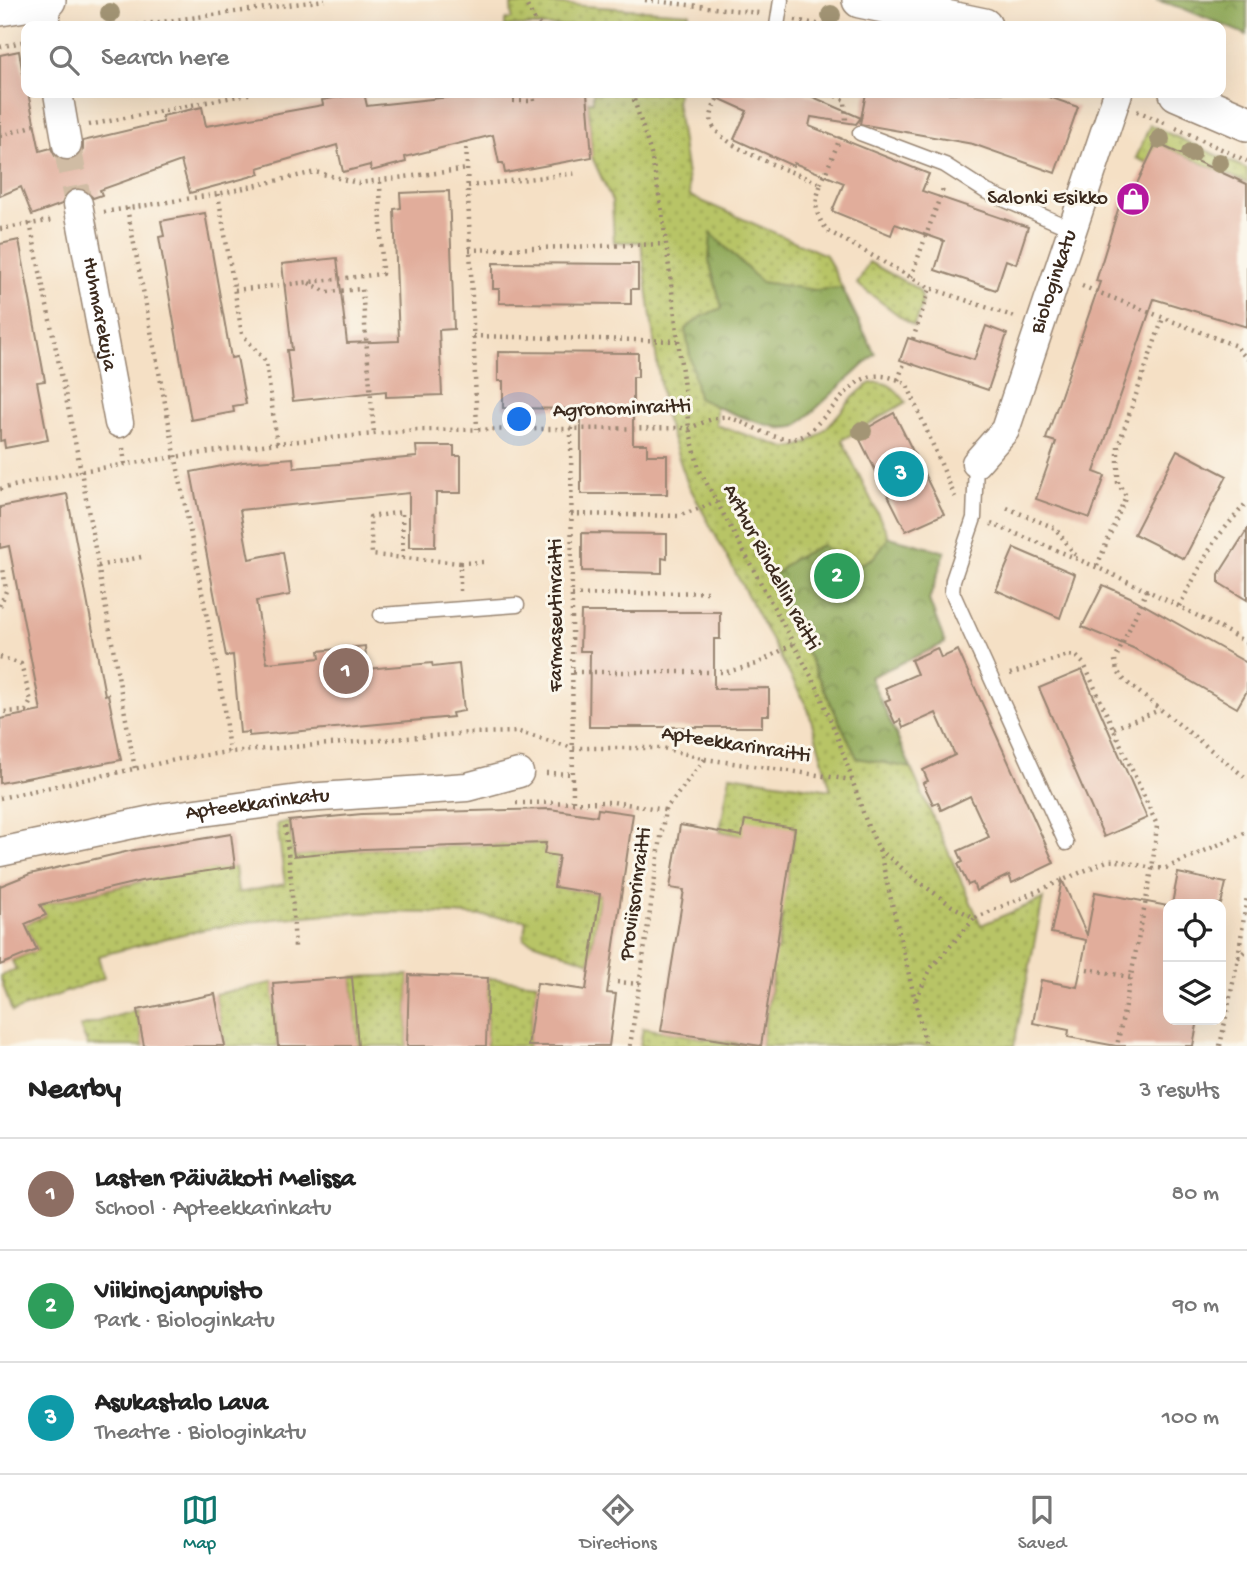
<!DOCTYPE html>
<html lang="en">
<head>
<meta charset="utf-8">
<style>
  :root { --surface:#fff; --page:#f6f6f6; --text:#222; --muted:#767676; --line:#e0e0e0; --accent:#0f766e }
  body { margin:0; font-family:"Gochi Hand",sans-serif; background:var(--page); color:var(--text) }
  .controls { position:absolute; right:21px; bottom:21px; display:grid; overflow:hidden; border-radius:14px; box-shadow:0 7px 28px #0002 }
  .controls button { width:63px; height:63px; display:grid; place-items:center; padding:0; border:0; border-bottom:2px solid var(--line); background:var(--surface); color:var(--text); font:35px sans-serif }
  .you { position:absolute; left:520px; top:420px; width:24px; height:24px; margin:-18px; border:5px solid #fff; border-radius:50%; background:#1a73e8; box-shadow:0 0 0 10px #1a73e833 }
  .badge { display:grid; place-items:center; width:46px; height:46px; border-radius:50%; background:var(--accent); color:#fff; font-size:23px; font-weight:700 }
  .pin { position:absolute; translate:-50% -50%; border:4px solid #fff; box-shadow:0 2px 7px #0006 }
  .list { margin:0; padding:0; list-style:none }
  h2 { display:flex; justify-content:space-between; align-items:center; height:91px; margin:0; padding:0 28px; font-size:30px }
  h2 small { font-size:23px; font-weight:400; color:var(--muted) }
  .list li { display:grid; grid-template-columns:46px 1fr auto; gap:21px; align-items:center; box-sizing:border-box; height:112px; padding:0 28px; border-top:2px solid var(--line) }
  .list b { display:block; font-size:26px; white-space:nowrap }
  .list p { margin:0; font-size:23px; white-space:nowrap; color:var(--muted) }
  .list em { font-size:23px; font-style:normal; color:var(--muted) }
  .icon { flex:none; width:38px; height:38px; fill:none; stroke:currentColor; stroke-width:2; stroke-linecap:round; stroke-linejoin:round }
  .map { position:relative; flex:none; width:1247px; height:1046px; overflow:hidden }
  .search { position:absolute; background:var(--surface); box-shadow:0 7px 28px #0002; left:21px; right:21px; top:21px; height:77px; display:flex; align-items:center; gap:18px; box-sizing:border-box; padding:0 24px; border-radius:14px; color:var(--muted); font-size:26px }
  .sheet { height:427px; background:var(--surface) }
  nav { display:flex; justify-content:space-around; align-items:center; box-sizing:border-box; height:98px; border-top:2px solid var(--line); background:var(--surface); font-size:19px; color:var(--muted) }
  nav a { display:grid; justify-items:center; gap:4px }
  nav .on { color:var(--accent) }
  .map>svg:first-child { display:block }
</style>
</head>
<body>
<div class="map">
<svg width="1247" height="1046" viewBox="0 0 1247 1046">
  <defs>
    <pattern id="grass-dots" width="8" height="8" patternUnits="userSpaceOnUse" patternTransform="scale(1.75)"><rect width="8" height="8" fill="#b8c466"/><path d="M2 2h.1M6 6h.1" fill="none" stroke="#979f53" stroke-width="1.8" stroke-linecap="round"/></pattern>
    <pattern id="forest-crowns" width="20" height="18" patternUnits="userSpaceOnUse" patternTransform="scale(1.75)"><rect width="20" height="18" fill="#92aa5b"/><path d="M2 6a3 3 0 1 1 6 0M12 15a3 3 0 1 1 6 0" fill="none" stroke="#788b4b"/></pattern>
  </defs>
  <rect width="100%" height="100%" fill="#fbf7ec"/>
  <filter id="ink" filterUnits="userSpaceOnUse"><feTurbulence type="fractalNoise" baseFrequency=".0143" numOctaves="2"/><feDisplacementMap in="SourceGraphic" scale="14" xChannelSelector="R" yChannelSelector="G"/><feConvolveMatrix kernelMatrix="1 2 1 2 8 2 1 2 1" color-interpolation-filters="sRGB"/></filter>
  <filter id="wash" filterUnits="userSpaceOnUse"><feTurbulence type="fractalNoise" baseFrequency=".00686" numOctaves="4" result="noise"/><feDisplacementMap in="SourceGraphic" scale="28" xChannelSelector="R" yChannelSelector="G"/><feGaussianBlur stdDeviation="1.57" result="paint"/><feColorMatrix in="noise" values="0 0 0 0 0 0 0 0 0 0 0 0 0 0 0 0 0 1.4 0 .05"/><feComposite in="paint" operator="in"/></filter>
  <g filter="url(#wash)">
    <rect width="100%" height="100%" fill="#f5e0c5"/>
    <!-- grass -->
    <g fill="url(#grass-dots)" stroke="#7a7742" stroke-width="2">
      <path d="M540,3L689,13L687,26H505V20L512,19L511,5Z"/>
      <path d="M593,93H678L676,101L690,196L826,255L875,354L797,426L781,429L716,407V425L786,448C825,448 841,400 871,383C888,380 896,389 906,402L842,440L889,537L945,552L929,600L945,643L870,677L981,925L1043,899L1014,1046H761L773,975L743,970L747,946L777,951L783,915L749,910L785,892L795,828L742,836L720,831L730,775L831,790L808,709L687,482L664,414L641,242H614L612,201L592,157L588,101H593Z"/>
      <path d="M1150,125L1247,169V183L1156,143L1147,163L1136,158Z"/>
      <path d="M869,262L918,289C927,302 919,313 913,326L857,284Z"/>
      <path d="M289,821L294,856L363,849L546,843L559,856L555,887L600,894L590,962L524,939L526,920C420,908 312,909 207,929C170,936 134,947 98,956L104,978L12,1012L0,976L16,969L12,961L37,950L25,924L45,916L40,905L141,882L140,877L235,867L238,893L285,884L277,824Z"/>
      <path d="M409,975L407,1046H358L352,977Z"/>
      <path d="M488,978L537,983L528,1046H486Z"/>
      <path d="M273,983L278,1046H225L215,994Z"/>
      <path d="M137,1010L144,1046H88L80,1027Z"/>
      <path d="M643,1028L753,1046H640Z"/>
    </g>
    <!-- forest -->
    <g fill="url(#forest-crowns)" stroke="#666a3c" stroke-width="2">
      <path d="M1156,0H1247V35L1182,8Z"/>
      <path d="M711,233L761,282L815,290L841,288L875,354L797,426C775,434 719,408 698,398L685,329L703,316L722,308L709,261Z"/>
      <path d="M889,537L945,552L929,600L945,643L870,677L911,768L857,758L771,578L793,559L822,545L833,554L859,565L874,557Z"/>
    </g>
    <g id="blocks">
      <!-- building -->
      <g fill="#e1ad9b">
        <path d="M19,51L26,93H28L40,151L51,148L55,156L62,161H70L78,157L83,150V141L163,122L162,116L202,107L206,126L323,105L322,100L362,93H364L367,106L487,93H587L592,157L505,173L503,163H499L493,135L405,157L406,162L371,171L370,165L343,172L337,145L258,168L260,174L190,193L181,161L100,190L102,195L93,198L84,189L74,188L67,192L62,204L32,215L21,187L0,196V55Z"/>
        <path d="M707,93H804L861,118L856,124L811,117L809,126L929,174L922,191L1028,227L1016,264L1006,260L996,290L935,270L944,241L895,224L891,235L832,211L844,183L794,163L793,166L734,139L747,111Z"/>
        <path d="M866,93H1038L1078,107L1055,173L973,144L860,124Z"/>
        <path d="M1156,143L1247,184V327L1154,299L1094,472L1105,476L1090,518L1036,499L1056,442L1046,439L1100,282L1096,281L1125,187L1134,190Z"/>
        <path d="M449,191L454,329L439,330L442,395L386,397V391L293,401L287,350H292L282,264L337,258L347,343L399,341L394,209L401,208L400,193Z"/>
        <path d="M205,213L231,358L237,357L246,404L233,406L234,412L191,420L159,237L164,236L161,221Z"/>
        <path d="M19,240L45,381L37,382L48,440L5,448L4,440L0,441V244Z"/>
        <path d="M493,263L638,264V289H631V304L499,303V289H493Z"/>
        <path d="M986,326L1007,334L988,390L900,360L908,338L974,360Z"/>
        <path d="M498,352L638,353V377H633V444H647V455H667V494H581V409L503,408V381H498Z"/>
        <path d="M894,413L944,514L906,531L857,434Z"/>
        <path d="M416,446H454V456H461V493H436L435,547H409V493L240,510L249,559L283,552L290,595L256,601L267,663L320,658L319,651L365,646L367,669L432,663L433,667L459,664L464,711L452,713L453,717L249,736V732L240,733L233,655L226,656L191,472L243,462L293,458L294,468L417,457Z"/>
        <path d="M1177,450L1227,476L1184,559L1134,534Z"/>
        <path d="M67,494L105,695L108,694L121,760L0,783V719L41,711L9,546L0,548V507Z"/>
        <path d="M1247,530V600L1219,583V574Z"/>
        <path d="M582,533L667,534V559L662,558V573L582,571Z"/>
        <path d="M1014,548L1075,574L1060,618L996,590Z"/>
        <path d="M1103,585L1130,597L1247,663V691L1237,708L1133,648L1082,627Z"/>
        <path d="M581,612H720V639H714V689L769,688V715H762V727H589L590,651H580Z"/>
        <path d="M937,648L941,658L958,650L1054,863L1012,883L1009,875L976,891L973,883L968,885L958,864L963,862L958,851L989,837L970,796L941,810L938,802L933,804L923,783L928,781L923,770L955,755L936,713L903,728L900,720L895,723L885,701L890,699L885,688L917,674L911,660Z"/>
        <path d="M1082,670L1147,818L1104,837L1039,688Z"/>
        <path d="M550,809L597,816L598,809L633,814L607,993L616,994L609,1046H528L537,983L586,990L600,894L554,887L559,856L544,854L546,843L363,849L294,856L289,821L362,814Z"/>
        <path d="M745,820L795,828L761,1046L661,1031L684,890L670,888L680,825L742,836Z"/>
        <path d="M231,834L235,867L141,881L40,905L46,915L25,924L37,950L0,965V886L30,874L134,850Z"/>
        <path d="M1178,873L1226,883L1221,904H1172Z"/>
        <path d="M1062,880L1087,935L1095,892L1168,906V1020H1198L1193,1046H1116L1068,1037L1069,1030L1033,1023L1041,980L1077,987L1085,948L1086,940L1051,933Z"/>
        <path d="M409,975L488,978L486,1046H407Z"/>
        <path d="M352,977L358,1046H278L273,983Z"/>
        <path d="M215,994L225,1046H144L137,1010Z"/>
      </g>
    </g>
  </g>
  <g filter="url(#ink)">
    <use href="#blocks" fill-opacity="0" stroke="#988572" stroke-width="2"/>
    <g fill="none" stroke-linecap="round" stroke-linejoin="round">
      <!-- minor-tunnel -->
      <path stroke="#d0bca4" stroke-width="28" stroke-dasharray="28 14" stroke-linecap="butt" d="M67,145L78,204"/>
      <!-- service casing -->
      <g stroke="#988572" stroke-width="17">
        <g id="service">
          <path d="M777,26L781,0"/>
          <path d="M860,133L945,165L987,192L1072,229"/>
          <path d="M976,463L974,518L953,580L952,592L1066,843"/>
          <path d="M381,615L517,605"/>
        </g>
      </g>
      <!-- minor casing -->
      <g stroke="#988572" stroke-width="31">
        <g id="minor">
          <path d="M43,1L47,26"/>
          <path d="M58,93L67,145"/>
          <path id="s1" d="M78,204L119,423"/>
          <path id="s2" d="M976,463L1005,430L1118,93"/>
          <path id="s3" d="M0,852L166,817L306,798L467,787L519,773"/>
        </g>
      </g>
      <!-- tertiary casing -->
      <g stroke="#988572" stroke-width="38">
        <g id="tertiary">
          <path d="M860,0L984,26"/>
          <path d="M0,8L48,0"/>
          <path d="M1177,93L1247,123"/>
        </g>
      </g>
      <!-- path -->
      <g stroke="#988572" stroke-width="4.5" stroke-dasharray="2 5" stroke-linecap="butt">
        <path d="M524,0L535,21L541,26"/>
        <path d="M645,0L759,13"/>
        <path d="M795,20L828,26"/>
        <path d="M130,26L325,0"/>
        <path d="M0,47L26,41"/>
        <path d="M464,93L465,95"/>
        <path d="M632,93L651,154L662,211L689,428L699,469L817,687L839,741L867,824L879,849L926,1046"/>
        <path d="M720,93C716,102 709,113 712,124C721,148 796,173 821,184C814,204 814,214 828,231L930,288L1015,317"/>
        <path d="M829,93L845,100L846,122"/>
        <path d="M513,101H534L533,93"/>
        <path d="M1137,111L1165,123"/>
        <path d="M89,125L253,93"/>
        <path d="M1176,128L1247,161"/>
        <path d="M0,136L39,124"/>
        <path d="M466,141L477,429"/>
        <path d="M821,184L841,136"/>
        <path d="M468,186L578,173"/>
        <path d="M218,194L242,334L266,362L277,443"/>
        <path d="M127,208L223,700L229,752"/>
        <path d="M104,212L218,194L315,172L358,183L468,169"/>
        <path d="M30,223L81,471L135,769"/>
        <path d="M0,229L54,220"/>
        <path d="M469,250L665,244"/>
        <path d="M911,277L944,186"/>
        <path d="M309,283L327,292L362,289L374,434"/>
        <path d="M1082,286L1236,346L1247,359"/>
        <path d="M235,290L382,274L380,180"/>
        <path d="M473,336L678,341"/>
        <path d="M913,339L930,288"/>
        <path d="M898,380L905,361"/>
        <path d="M571,428L573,802"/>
        <path d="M123,448L125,465"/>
        <path d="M0,489L81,471L188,455L277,443L417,430L689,428C699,425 715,416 725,417C746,420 777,445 797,438C806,436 813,428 819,422C849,393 860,360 907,384L955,497"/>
        <path d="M1007,508L1055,528L1076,556"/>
        <path d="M571,514L678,516L717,502"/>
        <path d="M991,524C1080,558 1165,596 1247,643"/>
        <path d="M403,558L402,512L370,517L372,555L460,563"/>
        <path d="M98,566L146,556"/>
        <path d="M1097,566L1126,496L1118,483V446L1163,318"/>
        <path d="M1147,590L1115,660L1117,671L1125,681L1246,778"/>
        <path d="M460,591V563L484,562"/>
        <path d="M572,595L710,592"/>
        <path d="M0,606L6,591L3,568"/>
        <path d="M1179,606L1215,540L1247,502"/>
        <path d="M0,657L21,664L31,701L26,711L0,712"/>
        <path d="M573,672H727L757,664L793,644"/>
        <path d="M1010,674L1068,655L1076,656L1084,664L1157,825L1152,870L1117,1046"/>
        <path d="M1114,728L1160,710"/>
        <path d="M546,773L573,774"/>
        <path d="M0,798L184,758L229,752L470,733L519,732L573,748H663L705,759L852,780"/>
        <path d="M516,803L613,802L665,810"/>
        <path d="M285,826L291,878L295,947"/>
        <path d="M879,849L915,879L952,906L975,918L1107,861C1127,859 1145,870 1166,868L1247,832"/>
        <path d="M1238,958L1247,949"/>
        <path d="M1087,969L1130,977"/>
        <path d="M617,982L640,984"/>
        <path d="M916,999L931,968L975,918"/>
        <path d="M630,1046L665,810L705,759"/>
        <path d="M1220,1046L1238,958L1247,896"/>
      </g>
      <!-- service -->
      <use href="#service" stroke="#fff" stroke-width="14"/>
      <!-- minor -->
      <use href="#minor" stroke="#fff" stroke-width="28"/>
      <!-- tertiary -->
      <use href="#tertiary" stroke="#fff" stroke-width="35"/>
    </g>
    <!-- trees -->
    <g fill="#a39575">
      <circle cx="110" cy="13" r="10"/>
      <circle cx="831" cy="15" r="10"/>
      <circle cx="1160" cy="139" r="10"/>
      <circle cx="1191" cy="153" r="10"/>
      <circle cx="1219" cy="163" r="10"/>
      <circle cx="862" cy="431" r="10"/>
    </g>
  </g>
  <!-- icons -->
  <defs>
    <g id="shop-disc" transform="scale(1.75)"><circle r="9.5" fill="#b5179e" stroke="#fbf7ec"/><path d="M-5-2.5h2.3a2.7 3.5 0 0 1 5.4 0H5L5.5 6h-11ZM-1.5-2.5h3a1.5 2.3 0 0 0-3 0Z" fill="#fff"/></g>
  </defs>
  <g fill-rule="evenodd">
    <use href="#shop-disc" x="1133" y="199"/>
  </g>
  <g text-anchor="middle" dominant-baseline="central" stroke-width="6" stroke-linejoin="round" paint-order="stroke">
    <!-- poi labels -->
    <g font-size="21" fill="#3b2a1e" stroke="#fbf7ec" text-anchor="end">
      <text x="1108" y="199">Salonki Esikko</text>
    </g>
    <!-- street labels -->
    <g font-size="21" fill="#3b2a1e" stroke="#fbf7ec">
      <text stroke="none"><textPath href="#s2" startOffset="200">Biologinkatu</textPath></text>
      <text stroke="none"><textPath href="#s1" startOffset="112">Huhmarekuja</textPath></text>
      <text transform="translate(622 410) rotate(-2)">Agronominraitti</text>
      <text transform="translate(770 568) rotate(62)">Arthur Rindellin raitti</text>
      <text transform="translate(557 615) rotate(-90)">Farmaseutinraitti</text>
      <text transform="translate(736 746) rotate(9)">Apteekkarinraitti</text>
      <text stroke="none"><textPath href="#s3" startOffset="262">Apteekkarinkatu</textPath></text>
      <text transform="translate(637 894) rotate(-82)">Proviisorinraitti</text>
    </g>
  </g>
</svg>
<div class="controls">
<button><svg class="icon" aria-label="locate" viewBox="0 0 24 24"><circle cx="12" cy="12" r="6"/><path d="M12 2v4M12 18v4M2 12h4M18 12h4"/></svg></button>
<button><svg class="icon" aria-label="layers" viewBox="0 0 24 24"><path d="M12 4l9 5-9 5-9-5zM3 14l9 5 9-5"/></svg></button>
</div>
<div class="you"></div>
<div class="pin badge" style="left:346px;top:671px;background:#8d6e63">1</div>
<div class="pin badge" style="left:837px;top:576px;background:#2e9e5b">2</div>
<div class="pin badge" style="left:901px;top:474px;background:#0f9aa8">3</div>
<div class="search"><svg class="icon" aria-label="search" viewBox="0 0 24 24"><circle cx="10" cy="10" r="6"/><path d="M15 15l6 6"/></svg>Search here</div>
</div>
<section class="sheet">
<h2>Nearby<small>3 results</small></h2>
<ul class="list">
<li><span class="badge" style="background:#8d6e63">1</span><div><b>Lasten Päiväkoti Melissa</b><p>School · Apteekkarinkatu</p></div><em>80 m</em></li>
<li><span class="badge" style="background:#2e9e5b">2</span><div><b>Viikinojanpuisto</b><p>Park · Biologinkatu</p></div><em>90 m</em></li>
<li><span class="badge" style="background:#0f9aa8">3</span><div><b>Asukastalo Lava</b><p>Theatre · Biologinkatu</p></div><em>100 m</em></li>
</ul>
</section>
<nav>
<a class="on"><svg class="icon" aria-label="map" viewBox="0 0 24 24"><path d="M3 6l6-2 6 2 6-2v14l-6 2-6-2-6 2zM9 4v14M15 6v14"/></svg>Map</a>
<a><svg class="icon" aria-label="directions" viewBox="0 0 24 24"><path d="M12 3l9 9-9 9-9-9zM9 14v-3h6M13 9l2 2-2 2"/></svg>Directions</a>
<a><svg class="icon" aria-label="saved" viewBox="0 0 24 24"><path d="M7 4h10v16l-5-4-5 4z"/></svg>Saved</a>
</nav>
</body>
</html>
